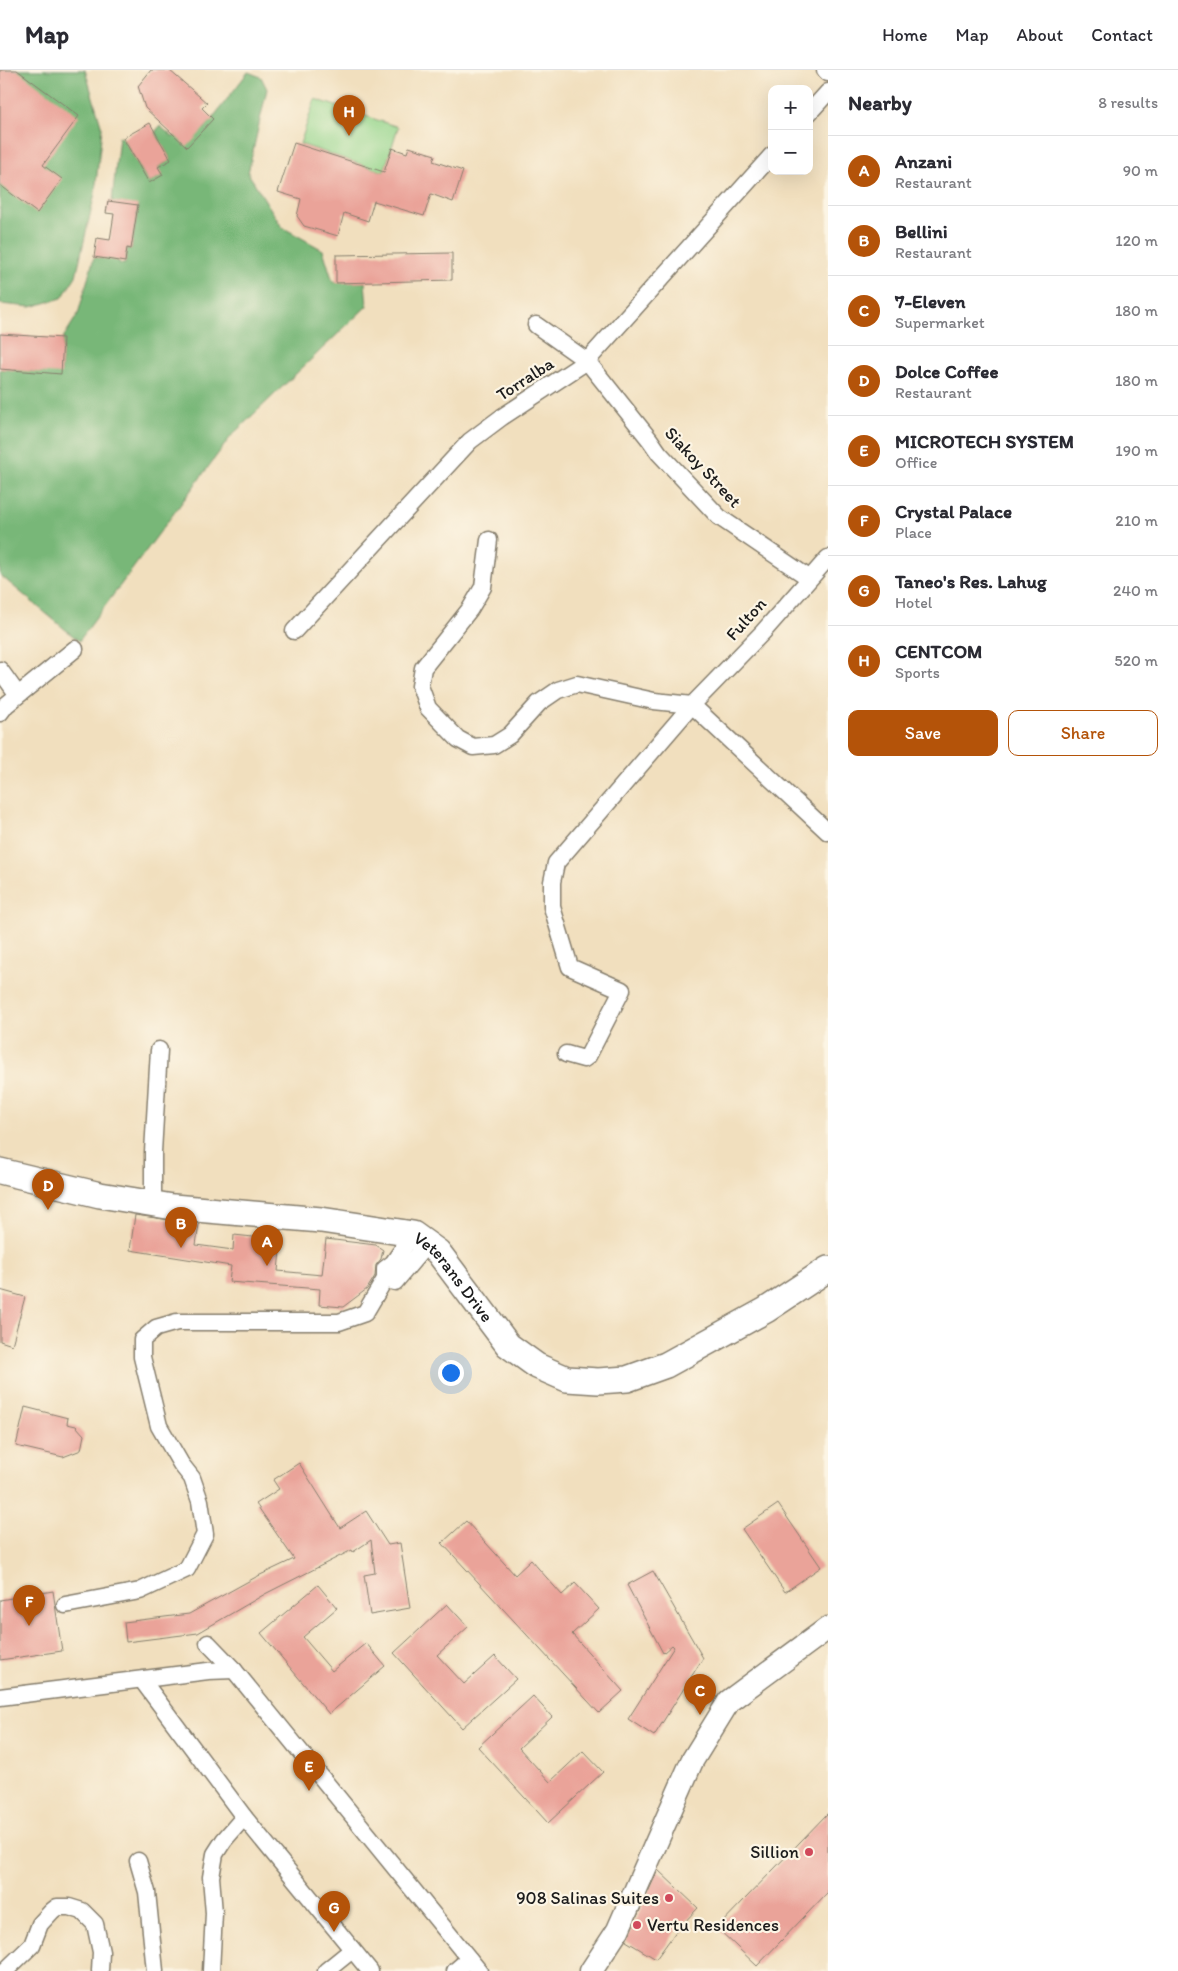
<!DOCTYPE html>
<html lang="en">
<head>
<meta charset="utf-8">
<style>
  :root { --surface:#fff; --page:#f2f2f3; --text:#2b2b33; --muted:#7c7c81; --line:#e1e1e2; --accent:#b45309 }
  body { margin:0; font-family:Itim,sans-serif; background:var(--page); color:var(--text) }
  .controls { position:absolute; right:15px; top:15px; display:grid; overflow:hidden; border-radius:10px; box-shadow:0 5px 20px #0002 }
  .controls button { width:45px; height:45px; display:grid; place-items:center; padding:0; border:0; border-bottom:1px solid var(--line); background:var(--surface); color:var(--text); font:25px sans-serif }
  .you { position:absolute; left:450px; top:1302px; width:18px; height:18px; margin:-12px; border:4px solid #fff; border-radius:50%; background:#1a73e8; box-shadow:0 0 0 8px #1a73e833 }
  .badge { display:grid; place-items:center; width:32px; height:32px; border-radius:50%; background:var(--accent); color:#fff; font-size:16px; font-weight:700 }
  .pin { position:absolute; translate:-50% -41px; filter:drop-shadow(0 1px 2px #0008) }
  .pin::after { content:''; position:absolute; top:26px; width:18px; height:15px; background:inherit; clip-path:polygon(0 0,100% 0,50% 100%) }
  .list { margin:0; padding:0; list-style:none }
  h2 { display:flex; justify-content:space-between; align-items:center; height:65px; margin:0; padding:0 20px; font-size:21px }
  h2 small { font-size:16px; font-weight:400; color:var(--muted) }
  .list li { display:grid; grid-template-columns:32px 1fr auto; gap:15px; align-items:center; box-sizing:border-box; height:70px; padding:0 20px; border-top:1px solid var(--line) }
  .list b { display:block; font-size:19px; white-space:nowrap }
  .list p { margin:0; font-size:16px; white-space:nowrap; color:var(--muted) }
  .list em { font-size:16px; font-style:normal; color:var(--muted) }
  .actions { display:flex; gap:10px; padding:15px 20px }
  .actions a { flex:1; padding:11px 0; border:1px solid var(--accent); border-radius:10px; text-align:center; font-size:18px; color:var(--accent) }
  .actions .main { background:var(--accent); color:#fff }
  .map { position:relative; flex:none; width:828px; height:1901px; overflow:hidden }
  header { display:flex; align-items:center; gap:30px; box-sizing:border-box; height:70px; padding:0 25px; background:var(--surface); border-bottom:1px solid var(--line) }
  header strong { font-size:24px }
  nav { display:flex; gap:28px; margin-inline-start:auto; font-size:18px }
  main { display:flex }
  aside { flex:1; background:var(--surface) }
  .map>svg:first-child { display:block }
</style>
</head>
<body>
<header>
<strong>Map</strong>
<nav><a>Home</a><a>Map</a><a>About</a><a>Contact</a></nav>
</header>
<main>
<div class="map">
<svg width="828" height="1901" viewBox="0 0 828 1901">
  <rect width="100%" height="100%" fill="#fcf5e5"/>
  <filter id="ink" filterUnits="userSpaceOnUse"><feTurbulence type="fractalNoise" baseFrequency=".02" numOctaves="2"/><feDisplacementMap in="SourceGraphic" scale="10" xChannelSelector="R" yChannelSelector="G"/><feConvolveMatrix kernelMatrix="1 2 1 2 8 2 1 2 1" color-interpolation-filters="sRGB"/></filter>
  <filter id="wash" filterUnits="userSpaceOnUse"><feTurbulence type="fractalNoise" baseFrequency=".0096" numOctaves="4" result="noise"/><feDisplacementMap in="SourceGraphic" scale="20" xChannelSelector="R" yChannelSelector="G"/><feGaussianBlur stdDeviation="1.12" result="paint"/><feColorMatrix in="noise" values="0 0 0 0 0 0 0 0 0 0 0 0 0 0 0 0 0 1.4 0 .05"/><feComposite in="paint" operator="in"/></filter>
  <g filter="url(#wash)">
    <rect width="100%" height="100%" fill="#f1dfbe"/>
    <!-- green -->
    <path fill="#96d68d" stroke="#597954" d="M315,29L398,57L384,102L300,74Z"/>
    <!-- forest -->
    <g fill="#78b778" stroke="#4a6a4a">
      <path d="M0,0H85L102,58L95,123L76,206L62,228L31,237L0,234Z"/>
      <path d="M248,2L261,7L267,19L248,103L282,157L323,180L333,212H365L367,236L232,365L79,571L0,505V299L61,303L63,268L78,244L94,187L109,189L121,177L119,194H125L127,178L131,179L138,136L112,132L119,66L123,68L149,113L163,105L158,97L171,90L155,62L160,56L173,67L196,53L204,59Z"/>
    </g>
    <g id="blocks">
      <!-- building -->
      <g fill="#eaa399">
        <path d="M0,0H17L79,46L43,95L62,109L37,143L0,115Z"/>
        <path d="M151,0H169L207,33L202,38L213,49L187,77L145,38L138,16Z"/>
        <path d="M150,53L171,90L158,97L163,105L149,113L123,68Z"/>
        <path d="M294,73L384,102L392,78L407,83L409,77L435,85L433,91L463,101L453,132L431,124L424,146L374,131L368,151L344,143L338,166L304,156L297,146L301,129L278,122Z"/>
        <path d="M108,131L138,135L131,179L127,178L125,192L94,187L97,168L110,170L114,144L106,143Z"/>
        <path d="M452,183V210L336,213V185Z"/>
        <path d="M0,264L63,268L61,304L0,299Z"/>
        <path d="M135,1145L199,1154L196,1175L233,1180L234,1165L281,1170L278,1201L322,1205L326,1169L376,1175L383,1180L381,1189L376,1195L375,1206L367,1219L343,1237L319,1235L320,1219L229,1212L231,1196L130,1180Z"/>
        <path d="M0,1220L25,1227L12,1275L0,1271Z"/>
        <path d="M25,1337L68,1348L67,1354L76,1356L84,1365L81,1380L63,1387L16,1376Z"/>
        <path d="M299,1393L340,1458L366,1441L388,1475L400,1473L410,1538L370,1545L364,1505L375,1503L371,1470L353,1482L352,1480L265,1524L198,1563L126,1572L124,1552L189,1544L256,1507L294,1489L256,1434L279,1419L273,1410Z"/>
        <path d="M778,1434L821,1497L785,1522L742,1459Z"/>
        <path d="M466,1451L515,1505L531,1490L562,1525L575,1513L599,1539L572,1564L623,1621L599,1643L442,1473Z"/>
        <path d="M653,1501L703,1588L654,1666L628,1649L674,1577L672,1575L663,1583L627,1515Z"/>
        <path d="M318,1515L337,1538L303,1567L332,1601L366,1573L385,1596L329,1644L261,1563Z"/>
        <path d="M53,1521L62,1581L0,1590V1530Z"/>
        <path d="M447,1534L468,1557L437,1585L464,1614L495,1586L516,1609L462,1658L394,1583Z"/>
        <path d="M533,1626L552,1647L519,1678L550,1712L583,1681L603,1702L548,1753L478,1677Z"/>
        <path d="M828,1743V1822L757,1896L717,1858Z"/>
        <path d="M658,1800L698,1838L677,1860L656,1889L626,1871Z"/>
      </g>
    </g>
  </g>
  <g filter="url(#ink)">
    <use href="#blocks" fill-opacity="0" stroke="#867e6d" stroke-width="1"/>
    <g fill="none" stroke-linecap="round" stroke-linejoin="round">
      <!-- street casing -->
      <g stroke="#867e6d" stroke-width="19">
        <g id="street">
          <path d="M825,0L828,3"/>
          <path d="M809,43L828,22"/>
          <path d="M536,255L587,291L650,370L659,383L719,447L809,508"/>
          <path d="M489,470L483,517L470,539L423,598L420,616L428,638L458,669L473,677L494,675L510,665L539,633L558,620L577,614L654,631L692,635L828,762"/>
          <path d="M294,561L470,371L502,347L587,291L772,85"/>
          <path d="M0,600L18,625"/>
          <path d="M0,643L6,635L75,579"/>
          <path d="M566,984L584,989L588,986L622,920L570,897L552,837V812L556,793L692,635L763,562L828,488"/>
          <path d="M153,1134V1082L159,980"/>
          <path d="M385,1209L395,1212L427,1174"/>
          <path d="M65,1535L140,1521L187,1499L205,1464L200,1431L192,1408L181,1394L159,1356L142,1287V1270L156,1258L177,1252H339L365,1243L385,1209V1199L393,1193L413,1164"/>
          <path d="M208,1573L234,1600L479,1901"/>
          <path d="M142,1610L244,1747L370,1901"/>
          <path d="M0,1627L208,1601L234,1600"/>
          <path d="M138,1791L147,1822L155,1901"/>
          <path d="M5,1901L32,1875L40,1854L52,1841L57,1837H69L82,1841L95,1854L101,1882L100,1901"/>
          <path d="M211,1901L214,1843L211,1807L215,1784L224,1770L244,1747"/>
          <path d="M326,1901L352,1880"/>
          <path d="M455,1901L469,1889"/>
        </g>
      </g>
      <!-- secondary casing -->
      <g stroke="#867e6d" stroke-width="25">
        <path id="secondary" d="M591,1901L618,1860L692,1691L729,1631L828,1558"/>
      </g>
      <!-- primary casing -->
      <g stroke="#867e6d" stroke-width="28">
        <g id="primary">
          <path id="s1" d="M0,1101L100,1125L173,1137L321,1150L413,1164L438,1182L508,1275L537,1296L567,1309L598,1311L627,1309L666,1295L766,1240L828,1199"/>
        </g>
      </g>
      <!-- street -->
      <use href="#street" stroke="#fff" stroke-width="16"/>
      <!-- secondary -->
      <use href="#secondary" stroke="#fff" stroke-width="22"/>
      <!-- primary -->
      <use href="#primary" stroke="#fff" stroke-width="25"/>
    </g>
  </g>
  <!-- markers -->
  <g fill="#d1495b" stroke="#fcf5e5" stroke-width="2">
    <circle cx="809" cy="1782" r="5"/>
    <circle cx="669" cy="1828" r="5"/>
    <circle cx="637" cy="1855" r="5"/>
  </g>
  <g text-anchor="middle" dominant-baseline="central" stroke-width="4.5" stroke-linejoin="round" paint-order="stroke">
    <!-- street labels -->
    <g font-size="18" fill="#1c1c1c" stroke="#fcf5e5">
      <text transform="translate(525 309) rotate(-33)">Torralba</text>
      <text transform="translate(703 397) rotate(47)">Siakoy Street</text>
      <text transform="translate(746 549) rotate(-48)">Fulton</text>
      <text stroke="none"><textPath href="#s1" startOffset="478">Veterans Drive</textPath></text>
    </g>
    <!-- poi labels -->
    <g font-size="18" fill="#1c1c1c" stroke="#fcf5e5" text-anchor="end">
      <text x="799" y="1782">Sillion</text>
      <text x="659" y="1828">908 Salinas Suites</text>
      <text x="647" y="1855" text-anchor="start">Vertu Residences</text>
    </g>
  </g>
</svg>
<div class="controls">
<button>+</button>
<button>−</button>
</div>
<div class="you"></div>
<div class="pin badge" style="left:267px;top:1196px">A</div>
<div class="pin badge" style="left:181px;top:1178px">B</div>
<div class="pin badge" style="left:700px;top:1645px">C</div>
<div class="pin badge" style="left:48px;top:1140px">D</div>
<div class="pin badge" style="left:309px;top:1721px">E</div>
<div class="pin badge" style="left:29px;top:1556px">F</div>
<div class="pin badge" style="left:334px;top:1862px">G</div>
<div class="pin badge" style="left:349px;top:66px">H</div>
</div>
<aside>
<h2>Nearby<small>8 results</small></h2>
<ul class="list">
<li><span class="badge">A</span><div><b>Anzani</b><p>Restaurant</p></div><em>90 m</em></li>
<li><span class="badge">B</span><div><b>Bellini</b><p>Restaurant</p></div><em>120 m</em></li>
<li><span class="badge">C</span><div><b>7-Eleven</b><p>Supermarket</p></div><em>180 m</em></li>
<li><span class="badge">D</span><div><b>Dolce Coffee</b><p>Restaurant</p></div><em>180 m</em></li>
<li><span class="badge">E</span><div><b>MICROTECH SYSTEM</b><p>Office</p></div><em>190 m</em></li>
<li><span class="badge">F</span><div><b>Crystal Palace</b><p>Place</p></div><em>210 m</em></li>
<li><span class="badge">G</span><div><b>Taneo's Res. Lahug</b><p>Hotel</p></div><em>240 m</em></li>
<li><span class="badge">H</span><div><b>CENTCOM</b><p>Sports</p></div><em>520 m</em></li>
</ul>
<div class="actions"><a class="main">Save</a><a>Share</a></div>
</aside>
</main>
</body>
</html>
